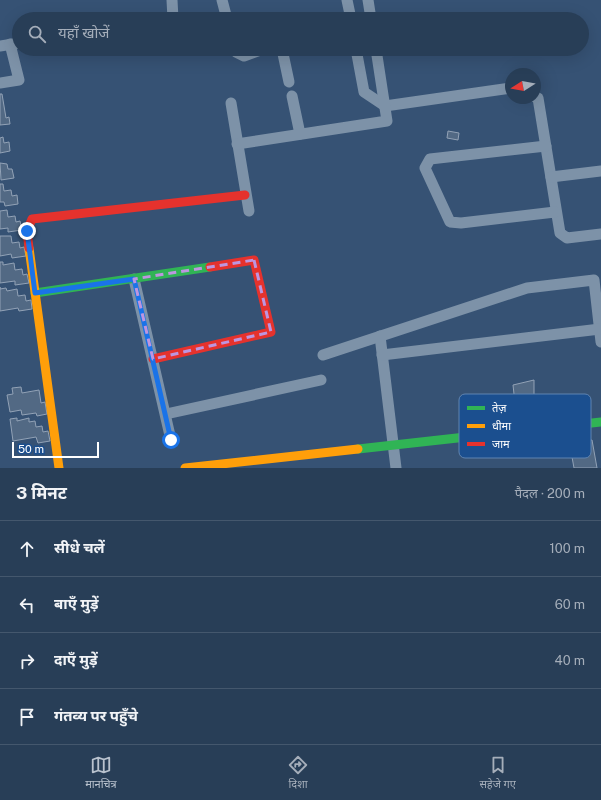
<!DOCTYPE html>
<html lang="hi">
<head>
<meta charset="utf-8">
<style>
  :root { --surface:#283e57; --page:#344961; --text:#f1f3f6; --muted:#a5aeba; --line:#44576d; --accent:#b9c2ce }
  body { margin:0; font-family:"Public Sans","Noto Sans Devanagari",sans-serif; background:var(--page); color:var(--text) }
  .compass { position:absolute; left:505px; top:68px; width:36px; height:36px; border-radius:50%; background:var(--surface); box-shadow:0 4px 16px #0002; rotate:259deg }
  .scale { position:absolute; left:12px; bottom:10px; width:87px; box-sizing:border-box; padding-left:4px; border:2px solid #fff; border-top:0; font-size:11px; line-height:14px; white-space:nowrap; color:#fff; -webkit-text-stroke:3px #1b4f8f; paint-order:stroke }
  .stop { position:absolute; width:12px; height:12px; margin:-9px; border:3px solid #1a73e8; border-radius:50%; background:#fff }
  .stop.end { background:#1a73e8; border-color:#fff; box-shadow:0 1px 4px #0008 }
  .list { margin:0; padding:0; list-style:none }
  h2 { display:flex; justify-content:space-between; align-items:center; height:52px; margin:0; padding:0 16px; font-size:17px }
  h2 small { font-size:13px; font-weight:400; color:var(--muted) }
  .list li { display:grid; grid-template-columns:26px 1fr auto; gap:12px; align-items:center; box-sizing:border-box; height:56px; padding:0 16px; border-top:1px solid var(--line) }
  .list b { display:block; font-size:15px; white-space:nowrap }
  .list em { font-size:13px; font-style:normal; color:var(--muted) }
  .icon { flex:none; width:22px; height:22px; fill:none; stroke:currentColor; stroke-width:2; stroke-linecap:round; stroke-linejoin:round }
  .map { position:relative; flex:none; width:601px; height:468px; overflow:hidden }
  .search { position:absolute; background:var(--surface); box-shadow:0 4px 16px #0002; left:12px; right:12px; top:12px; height:44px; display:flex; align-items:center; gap:10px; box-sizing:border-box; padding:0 14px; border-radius:22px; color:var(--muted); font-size:15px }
  .sheet { height:276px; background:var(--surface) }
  nav { display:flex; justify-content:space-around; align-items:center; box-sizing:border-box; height:56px; border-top:1px solid var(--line); background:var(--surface); font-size:11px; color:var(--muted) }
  nav a { display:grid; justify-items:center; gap:2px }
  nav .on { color:var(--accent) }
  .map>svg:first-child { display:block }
</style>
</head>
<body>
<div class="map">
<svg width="601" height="468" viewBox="0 0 601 468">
  <rect width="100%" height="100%" fill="#365274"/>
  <!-- building -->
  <g fill="#526984" stroke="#92a2b6">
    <path d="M0,94H2L6,118L9,117L10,124L0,125Z"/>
    <path d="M448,131L459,133L458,140L447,138Z"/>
    <path d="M3,137L4,143L9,142L10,151L0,153V138Z"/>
    <path d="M0,163L7,164L8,169H12L14,178L1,180Z"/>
    <path d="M0,184H3L4,191L11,190L12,196L17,195L18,204L5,206L4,202H0Z"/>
    <path d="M7,210L8,217L15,216L16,222L20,221L22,230L8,232V228L0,229V211Z"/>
    <path d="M0,236H11L12,243L19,242L20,248L24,247L26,256L12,258L11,254L0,256Z"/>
    <path d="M0,262H3V265L14,263L15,270L22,269L23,275L27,274L29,283L15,285V281L0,283Z"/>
    <path d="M0,287V289L6,288L7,291L17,289L18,296L25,295L26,301L31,300L32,309L19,311L18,308L0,311Z"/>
    <path d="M534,380V414L514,415L512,395L514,394L513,385Z"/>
    <path d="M21,387L22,393L39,390L41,403L45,402L47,414L37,416L36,413L22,415L21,410L10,412L7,395L13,394L12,388Z"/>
    <path d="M17,418V421L29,418V422L35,421L36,427L42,426L43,432L48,431L50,441L38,443L36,437L13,441L10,419Z"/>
    <path d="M592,440L597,468H574L572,457L580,456L579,448L585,447L584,441Z"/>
  </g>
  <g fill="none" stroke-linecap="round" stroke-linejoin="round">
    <!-- street -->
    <g stroke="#7d92a8" stroke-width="11">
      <path d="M172,0L173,19"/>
      <path d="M222,0L227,19"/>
      <path d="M347,0L351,19"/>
      <path d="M368,0L371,19"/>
      <path d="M0,46L19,43"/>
      <path d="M235,49L236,52L244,56L263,49"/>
      <path d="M282,49L289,82"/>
      <path d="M356,49L364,92L385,106L511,88"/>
      <path d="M0,83L19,80L10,44"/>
      <path d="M292,96L300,134"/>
      <path d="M535,97L538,98L560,233L567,238L601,234"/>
      <path d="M231,103L249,211"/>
      <path d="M237,144L387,121L376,49"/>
      <path d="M546,146L430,159L425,168L450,222L461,223L555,212"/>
      <path d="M551,177L601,171"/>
      <path d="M134,279L171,440"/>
      <path d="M380,336L396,468"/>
      <path d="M323,355L527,288L594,280L601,342"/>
      <path d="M382,355L600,329"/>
      <path d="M166,414L321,380"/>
    </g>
    <!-- fast -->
    <g stroke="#30b455" stroke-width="9">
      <path d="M35,293L210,267"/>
      <path d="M358,449L601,422"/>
    </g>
    <!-- slow -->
    <g stroke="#ff9f0a" stroke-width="9">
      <path d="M29,248L59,468"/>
      <path d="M185,468L358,449"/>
    </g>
    <!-- jam -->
    <g stroke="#e5322d" stroke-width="9">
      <path d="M29,248L27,231L32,219L245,195"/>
      <path d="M153,359L271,332L254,260L210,267"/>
    </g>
  </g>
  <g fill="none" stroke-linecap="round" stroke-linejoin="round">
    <!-- route -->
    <path stroke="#1a73e8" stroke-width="5" d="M27,231L35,293L134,279L171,440"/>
  </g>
  <!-- marked area -->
  <path fill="none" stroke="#bd96df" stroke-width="3" stroke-dasharray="8 5" stroke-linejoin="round" d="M254,260L271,332L153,359L134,279Z"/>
  <!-- legend -->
  <rect x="459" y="394" width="132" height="64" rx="6" fill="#1b4f8f" stroke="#5f84b1" stroke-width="1"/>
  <rect x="467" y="406" width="18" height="4" fill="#30b455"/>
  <rect x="467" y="424" width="18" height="4" fill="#ff9f0a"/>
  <rect x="467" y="442" width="18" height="4" fill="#e5322d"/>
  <g font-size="11" fill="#fff">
    <text x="492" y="412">तेज़</text>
    <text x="492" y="430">धीमा</text>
    <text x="492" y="448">जाम</text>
  </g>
</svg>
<svg class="compass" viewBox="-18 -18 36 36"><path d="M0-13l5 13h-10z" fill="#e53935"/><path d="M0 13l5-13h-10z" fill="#a5aeba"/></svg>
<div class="scale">50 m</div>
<div class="stop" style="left:171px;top:440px"></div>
<div class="stop end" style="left:27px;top:231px"></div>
<div class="search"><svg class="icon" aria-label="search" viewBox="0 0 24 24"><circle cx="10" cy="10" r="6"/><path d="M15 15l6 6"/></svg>यहाँ खोजें</div>
</div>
<section class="sheet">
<h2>3 मिनट<small>पैदल · 200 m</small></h2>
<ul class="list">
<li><svg class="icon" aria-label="ahead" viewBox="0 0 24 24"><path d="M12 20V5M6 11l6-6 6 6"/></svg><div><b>सीधे चलें</b></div><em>100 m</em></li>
<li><svg class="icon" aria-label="left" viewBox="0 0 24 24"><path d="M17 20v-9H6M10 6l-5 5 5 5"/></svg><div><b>बाएँ मुड़ें</b></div><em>60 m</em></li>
<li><svg class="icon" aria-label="right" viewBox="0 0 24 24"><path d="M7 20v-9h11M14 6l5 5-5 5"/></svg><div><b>दाएँ मुड़ें</b></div><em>40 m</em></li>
<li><svg class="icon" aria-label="arrive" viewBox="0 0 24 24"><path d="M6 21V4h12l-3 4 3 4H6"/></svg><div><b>गंतव्य पर पहुँचे</b></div></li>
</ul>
</section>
<nav>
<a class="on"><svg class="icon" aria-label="map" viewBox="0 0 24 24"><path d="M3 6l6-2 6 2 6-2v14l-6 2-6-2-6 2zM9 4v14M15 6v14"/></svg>मानचित्र</a>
<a><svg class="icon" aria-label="directions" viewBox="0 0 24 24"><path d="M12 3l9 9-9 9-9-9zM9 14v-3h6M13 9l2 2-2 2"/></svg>दिशा</a>
<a><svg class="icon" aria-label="saved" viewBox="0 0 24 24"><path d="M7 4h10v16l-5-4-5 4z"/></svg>सहेजे गए</a>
</nav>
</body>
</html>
